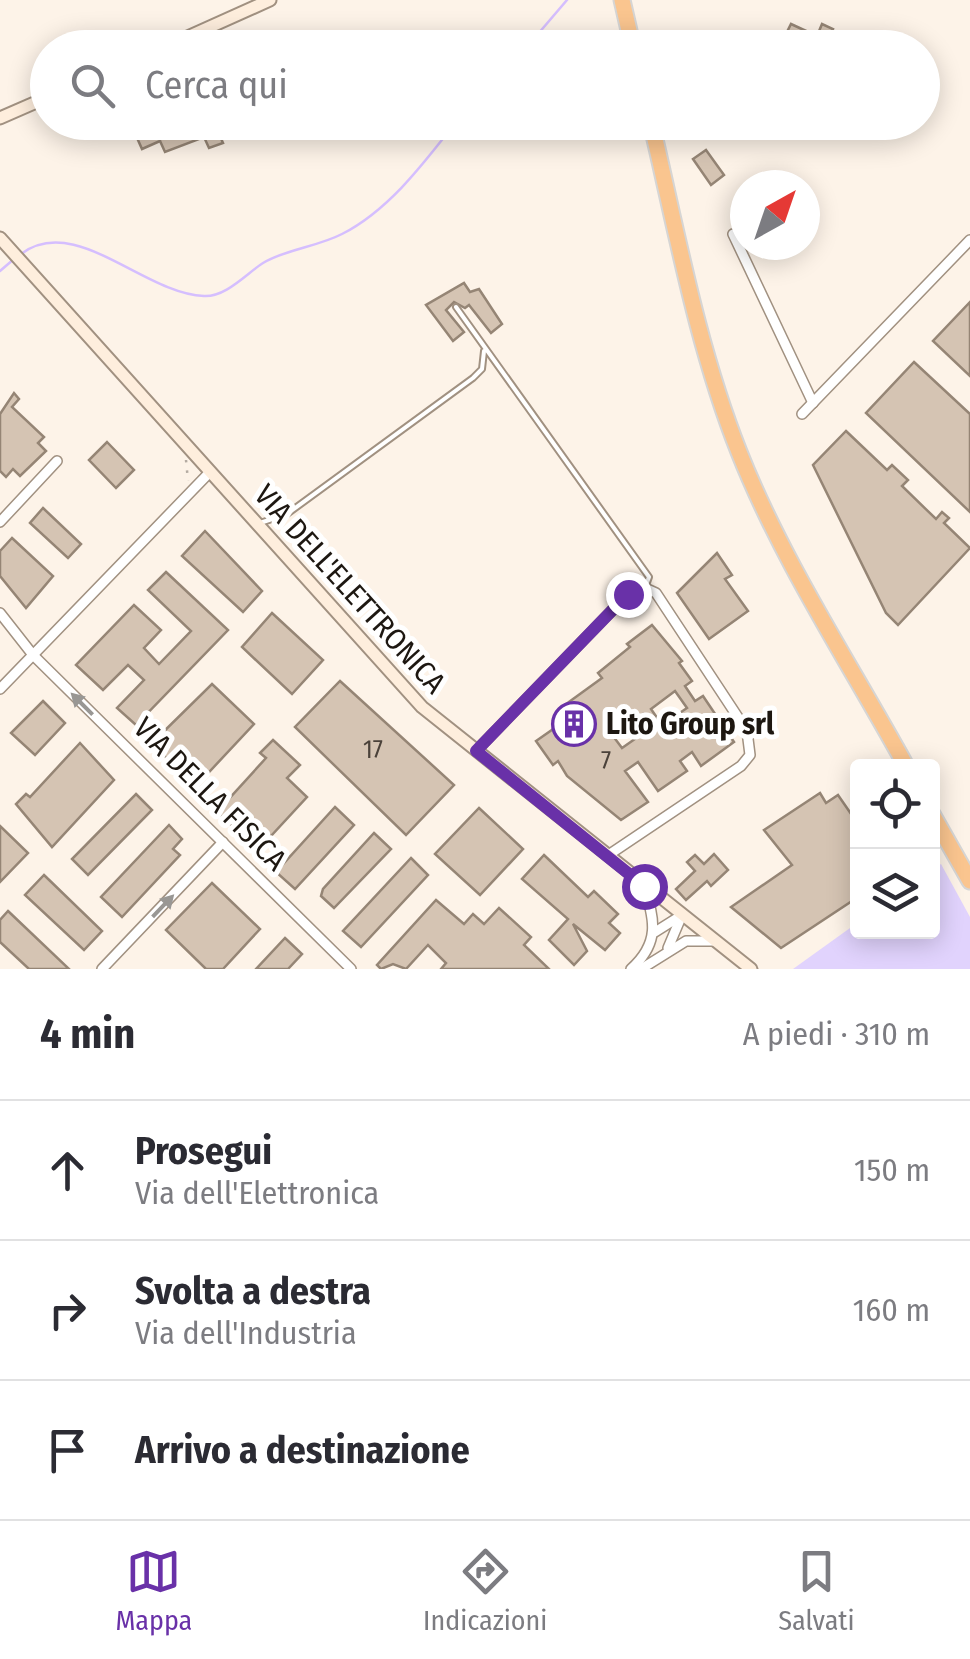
<!DOCTYPE html>
<html lang="it">
<head>
<meta charset="utf-8">
<style>
  :root { --surface:#fff; --page:#f7f7f7; --text:#2b2b33; --muted:#7c7c81; --line:#e1e1e2; --accent:#6931a8 }
  body { margin:0; font-family:"Fira Sans Condensed",sans-serif; background:var(--page); color:var(--text) }
  .controls { position:absolute; right:30px; bottom:30px; display:grid; overflow:hidden; border-radius:10px; box-shadow:0 5px 25px #0003 }
  .controls button { width:90px; height:90px; display:grid; place-items:center; padding:0; border:0; border-bottom:2px solid var(--line); background:var(--surface); color:var(--text); font:50px sans-serif }
  .compass { position:absolute; left:730px; top:170px; width:90px; height:90px; border-radius:50%; background:var(--surface); box-shadow:0 5px 25px #0003; rotate:40deg }
  .stop { position:absolute; width:30px; height:30px; margin:-22px; border:8px solid #6931a8; border-radius:50%; background:#fff }
  .stop.end { background:#6931a8; border-color:#fff; box-shadow:0 2px 10px #0008 }
  .list { margin:0; padding:0; list-style:none }
  h2 { display:flex; justify-content:space-between; align-items:center; height:130px; margin:0; padding:0 40px; font-size:42px }
  h2 small { font-size:32px; font-weight:400; color:var(--muted) }
  .list li { display:grid; grid-template-columns:65px 1fr auto; gap:30px; align-items:center; box-sizing:border-box; height:140px; padding:0 40px; border-top:2px solid var(--line) }
  .list b { display:block; font-size:38px; white-space:nowrap }
  .list p { margin:0; font-size:32px; white-space:nowrap; color:var(--muted) }
  .list em { font-size:32px; font-style:normal; color:var(--muted) }
  .icon { flex:none; width:55px; height:55px; fill:none; stroke:currentColor; stroke-width:2; stroke-linecap:round; stroke-linejoin:round }
  .map { position:relative; flex:none; width:970px; height:969px; overflow:hidden }
  .search { position:absolute; background:var(--surface); box-shadow:0 5px 25px #0003; left:30px; right:30px; top:30px; height:110px; display:flex; align-items:center; gap:25px; box-sizing:border-box; padding:0 35px; border-radius:55px; color:var(--muted); font-size:38px }
  .sheet { height:550px; background:var(--surface) }
  nav { display:flex; justify-content:space-around; align-items:center; box-sizing:border-box; height:140px; border-top:2px solid var(--line); background:var(--surface); font-size:28px; color:var(--muted) }
  nav a { display:grid; justify-items:center; gap:5px }
  nav .on { color:var(--accent) }
  .map>svg:first-child { display:block }
</style>
</head>
<body>
<div class="map">
<svg width="970" height="969" viewBox="0 0 970 969">
  <rect width="100%" height="100%" fill="#fdf3e8"/>
  <!-- green -->
  <path fill="#e1d3fd" d="M941,864L970,917V969H793L857,923L858,932H932L933,869Z"/>
  <g fill="none" stroke-linecap="round" stroke-linejoin="round">
    <!-- stream -->
    <g stroke="#d5befe" stroke-width="2.5">
      <path d="M526,48L567,0"/>
      <path d="M21,254C75,213 144,294 204,296C226,297 246,274 263,263C286,249 317,247 342,234C389,210 424,163 456,122"/>
      <path d="M0,271L14,259"/>
    </g>
  </g>
  <!-- building -->
  <g fill="#d5c4b3" stroke="#958575" stroke-width="2.5" fill-rule="evenodd">
    <path d="M791,24L817,36L822,24L833,29L830,35L838,39L834,48H808L785,36Z"/>
    <path d="M130,122H154L161,139L200,126L198,122H214L223,143L209,148L204,137L165,152L160,141L142,149Z"/>
    <path d="M706,150L724,175L711,185L693,159Z"/>
    <path d="M464,283L470,292L479,289L502,324L491,333L469,305L465,308L454,302L446,310L464,332L453,341L426,305Z"/>
    <path d="M970,302V376L933,341Z"/>
    <path d="M914,362L970,414V512L866,413Z"/>
    <path d="M14,393L19,399L12,407L44,437L38,443L46,451L20,476L13,469L6,477L0,471V414Z"/>
    <path d="M846,431L887,470L892,465L908,480L902,486L936,519L942,512L949,518L944,523L970,548L898,625L886,613L813,465Z"/>
    <path d="M107,442L134,470L116,488L89,460Z"/>
    <path d="M43,508L81,544L68,558L30,523Z"/>
    <path d="M205,531L262,591L243,612L182,556Z"/>
    <path d="M12,538L53,576L26,608L0,576V551Z"/>
    <path d="M717,553L732,575L725,579L748,611L709,639L677,593Z"/>
    <path d="M166,572L228,630L136,725L117,708L144,680L128,665L103,690L76,665L134,605L161,630L144,648L159,664L191,631L148,590Z"/>
    <path d="M272,613L323,660L292,694L242,647Z"/>
    <path d="M652,625L682,661L679,663L692,681L685,686L695,701L703,696L734,742L701,766L692,752L680,761L687,771L658,791L638,762L625,771L648,802L621,820L567,776L558,761L553,765L536,741L556,727L553,721L566,712L562,707L602,678L598,673L630,647L627,644ZM675,691L687,708L662,725L651,709ZM643,714L652,727L622,748L613,736Z"/>
    <path d="M340,681L454,785L406,835L295,727Z"/>
    <path d="M212,684L254,724L197,785L151,744Z"/>
    <path d="M43,701L65,723L35,755L11,733Z"/>
    <path d="M273,740L300,765L287,778L307,797L258,850L217,812L266,758L260,753Z"/>
    <path d="M80,743L114,780L52,847L16,804L26,794L30,797Z"/>
    <path d="M820,793L826,803L838,795L858,824V897L781,948L731,907L792,865L764,830Z"/>
    <path d="M136,794L152,810L88,875L72,859Z"/>
    <path d="M335,807L354,825L295,889L276,872Z"/>
    <path d="M479,808L523,849L480,895L435,854Z"/>
    <path d="M169,825L182,839L173,849L180,855L122,917L101,897Z"/>
    <path d="M0,826L28,853L0,882Z"/>
    <path d="M374,833L391,849L334,908L321,896L323,889Z"/>
    <path d="M714,854L728,870L711,886L707,881L686,900L676,889L695,871L687,862L695,855L704,864Z"/>
    <path d="M544,855L588,897L594,891L618,914L609,923L620,933L605,950L573,924L587,951L574,965L549,940L568,919L522,879Z"/>
    <path d="M411,858L428,875L361,947L343,931Z"/>
    <path d="M44,875L102,931L84,950L25,895Z"/>
    <path d="M212,883L260,929L223,969H206L166,930Z"/>
    <path d="M436,900L464,924L473,914L484,924L499,908L531,937L524,945L549,969H441L446,963L428,945L406,969L393,964L381,969L377,965Z"/>
    <path d="M8,911L69,969H29L0,942V920Z"/>
    <path d="M285,938L302,954L288,969H256Z"/>
  </g>
  <g fill="none" stroke-linecap="round" stroke-linejoin="round">
    <!-- lane casing -->
    <g stroke="#a19181" stroke-width="8">
      <g id="lane">
        <path d="M456,307L649,577L646,585"/>
        <path d="M260,523L287,514L473,378L482,369L484,351"/>
      </g>
    </g>
    <!-- street casing -->
    <g stroke="#a19181" stroke-width="12">
      <g id="street">
        <path d="M733,234L813,403"/>
        <path d="M802,414L970,240"/>
        <path d="M0,522L57,461"/>
        <path d="M0,613L33,655L351,969"/>
        <path d="M0,689L210,472"/>
        <path d="M476,751L628,594L645,588L656,593L747,731L750,755L741,766L607,856"/>
        <path d="M655,932L682,915"/>
        <path d="M668,948L682,915"/>
        <path d="M102,969L223,842"/>
        <path d="M631,969C660,943 655,920 644,886"/>
        <path d="M641,969L686,941H715"/>
      </g>
    </g>
    <!-- secondary casing -->
    <g stroke="#a19181" stroke-width="15">
      <g id="secondary">
        <path d="M163,48L270,0"/>
        <path d="M0,118L48,97"/>
        <path d="M0,238L422,707L751,969"/>
      </g>
    </g>
    <!-- highway casing -->
    <g stroke="#d6d5d4" stroke-width="19">
      <g id="highway">
        <path d="M622,0L633,48"/>
        <path d="M651,122C677,233 697,346 739,452C782,561 850,664 906,766"/>
        <path d="M932,814L970,881"/>
      </g>
    </g>
    <!-- path -->
    <path stroke="#b4aba2" stroke-width="2.5" stroke-dasharray="2.5 8" stroke-linecap="butt" d="M186,460L188,481"/>
    <!-- lane -->
    <use href="#lane" stroke="#fff" stroke-width="4"/>
    <!-- street -->
    <use href="#street" stroke="#fff" stroke-width="9"/>
    <!-- secondary -->
    <use href="#secondary" stroke="#feeedd" stroke-width="11"/>
    <!-- highway -->
    <use href="#highway" stroke="#fac58f" stroke-width="15"/>
  </g>
  <!-- one-way arrows -->
  <defs><path id="oneway-solid" d="M-6-.8H1V-3.2L6.5 0L1 3.2V.8H-6Z" transform="scale(2.5)"/></defs>
  <g fill="#999794">
    <use href="#oneway-solid" transform="translate(82 704) rotate(-135)"/>
    <use href="#oneway-solid" transform="translate(163 906) rotate(-46)"/>
  </g>
  <g fill="none" stroke-linecap="round" stroke-linejoin="round">
    <!-- route -->
    <path stroke="#6931a8" stroke-width="12" d="M628,594L476,751L644,886"/>
  </g>
  <!-- icons -->
  <defs>
    <g id="building-ring" transform="scale(2.25)"><circle r="9.5" fill="#fff" stroke="#6931a8" stroke-width="1.5"/><path d="M-4-6H4V6H1V3H-1V6H-4ZM-2.5-4.3h1.7v1.8h-1.7ZM.8-4.3h1.7v1.8H.8ZM-2.5-1h1.7V.8h-1.7ZM.8-1h1.7V.8H.8Z" fill="#6931a8"/></g>
  </defs>
  <g fill-rule="evenodd">
    <use href="#building-ring" x="574" y="724"/>
  </g>
  <g text-anchor="middle" dominant-baseline="central" stroke-width="10" stroke-linejoin="round" paint-order="stroke">
    <!-- number labels -->
    <g font-size="25" fill="#4b423a">
      <text x="373" y="750">17</text>
      <text x="606" y="761">7</text>
    </g>
    <!-- street labels -->
    <g font-size="30" fill="#1d1711" stroke="#fff">
      <text transform="translate(350 589) rotate(48)">VIA DELL'ELETTRONICA</text>
      <text transform="translate(210 794) rotate(45)">VIA DELLA FISICA</text>
    </g>
    <!-- poi labels -->
    <g font-size="30" font-weight="bold" fill="#1d1711" stroke="#fff" text-anchor="start">
      <text x="606" y="724">Lito Group srl</text>
    </g>
  </g>
</svg>
<div class="controls">
<button><svg class="icon" aria-label="locate" viewBox="0 0 24 24"><circle cx="12" cy="12" r="6"/><path d="M12 2v4M12 18v4M2 12h4M18 12h4"/></svg></button>
<button><svg class="icon" aria-label="layers" viewBox="0 0 24 24"><path d="M12 4l9 5-9 5-9-5zM3 14l9 5 9-5"/></svg></button>
</div>
<svg class="compass" viewBox="-18 -18 36 36"><path d="M0-13l5 13h-10z" fill="#e53935"/><path d="M0 13l5-13h-10z" fill="#7c7c81"/></svg>
<div class="stop" style="left:644px;top:886px"></div>
<div class="stop end" style="left:628px;top:594px"></div>
<div class="search"><svg class="icon" aria-label="search" viewBox="0 0 24 24"><circle cx="10" cy="10" r="6"/><path d="M15 15l6 6"/></svg>Cerca qui</div>
</div>
<section class="sheet">
<h2>4 min<small>A piedi · 310 m</small></h2>
<ul class="list">
<li><svg class="icon" aria-label="ahead" viewBox="0 0 24 24"><path d="M12 20V5M6 11l6-6 6 6"/></svg><div><b>Prosegui</b><p>Via dell'Elettronica</p></div><em>150 m</em></li>
<li><svg class="icon" aria-label="right" viewBox="0 0 24 24"><path d="M7 20v-9h11M14 6l5 5-5 5"/></svg><div><b>Svolta a destra</b><p>Via dell'Industria</p></div><em>160 m</em></li>
<li><svg class="icon" aria-label="arrive" viewBox="0 0 24 24"><path d="M6 21V4h12l-3 4 3 4H6"/></svg><div><b>Arrivo a destinazione</b></div></li>
</ul>
</section>
<nav>
<a class="on"><svg class="icon" aria-label="map" viewBox="0 0 24 24"><path d="M3 6l6-2 6 2 6-2v14l-6 2-6-2-6 2zM9 4v14M15 6v14"/></svg>Mappa</a>
<a><svg class="icon" aria-label="directions" viewBox="0 0 24 24"><path d="M12 3l9 9-9 9-9-9zM9 14v-3h6M13 9l2 2-2 2"/></svg>Indicazioni</a>
<a><svg class="icon" aria-label="saved" viewBox="0 0 24 24"><path d="M7 4h10v16l-5-4-5 4z"/></svg>Salvati</a>
</nav>
</body>
</html>
